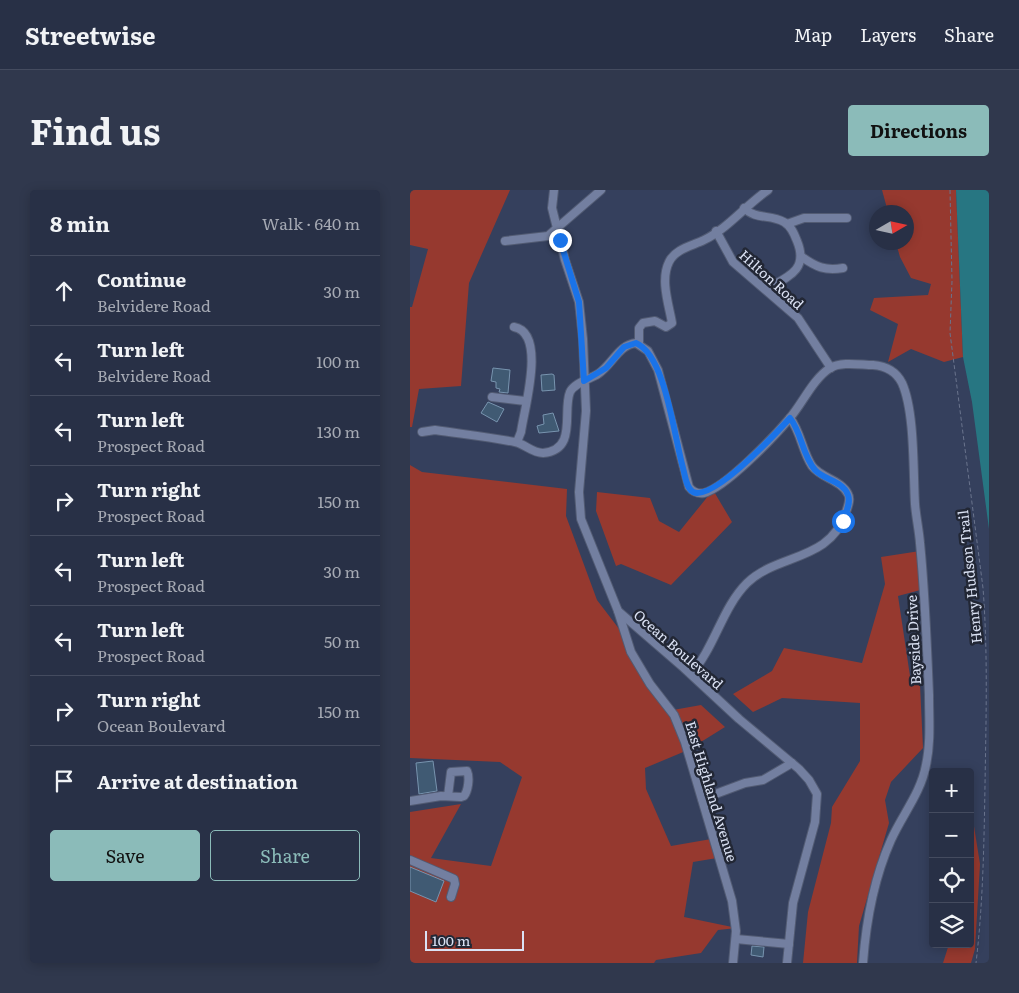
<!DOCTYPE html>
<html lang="en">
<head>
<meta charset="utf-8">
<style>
  :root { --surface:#283046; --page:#30384d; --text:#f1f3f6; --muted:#a5a9b3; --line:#444b5f; --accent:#8bbbb9 }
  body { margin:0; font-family:Literata,serif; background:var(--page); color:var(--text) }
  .controls { position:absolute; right:15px; bottom:15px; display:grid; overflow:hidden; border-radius:5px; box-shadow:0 2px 12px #0003 }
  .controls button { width:45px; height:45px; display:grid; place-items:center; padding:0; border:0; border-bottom:1px solid var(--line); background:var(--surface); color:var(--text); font:25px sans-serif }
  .compass { position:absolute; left:459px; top:15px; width:45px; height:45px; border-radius:50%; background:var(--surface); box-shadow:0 2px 12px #0003; rotate:81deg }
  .scale { position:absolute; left:15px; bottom:12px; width:99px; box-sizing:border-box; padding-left:5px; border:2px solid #dbe2f4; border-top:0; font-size:14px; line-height:18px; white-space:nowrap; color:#dbe2f4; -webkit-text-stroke:4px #222735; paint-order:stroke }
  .stop { position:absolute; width:15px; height:15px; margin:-11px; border:4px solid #1a73e8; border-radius:50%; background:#fff }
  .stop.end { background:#1a73e8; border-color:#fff; box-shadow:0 1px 5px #0008 }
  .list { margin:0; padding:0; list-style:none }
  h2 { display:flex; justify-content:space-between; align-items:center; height:65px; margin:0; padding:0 20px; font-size:21px }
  h2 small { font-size:16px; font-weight:400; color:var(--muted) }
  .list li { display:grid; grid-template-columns:32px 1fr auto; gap:15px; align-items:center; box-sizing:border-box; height:70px; padding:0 20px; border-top:1px solid var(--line) }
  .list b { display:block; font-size:19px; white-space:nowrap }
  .list p { margin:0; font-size:16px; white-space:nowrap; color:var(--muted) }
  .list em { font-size:16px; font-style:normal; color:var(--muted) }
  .actions { display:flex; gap:10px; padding:15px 20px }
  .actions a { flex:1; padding:11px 0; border:1px solid var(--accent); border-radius:5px; text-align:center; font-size:18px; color:var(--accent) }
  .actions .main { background:var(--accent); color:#111 }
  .icon { flex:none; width:28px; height:28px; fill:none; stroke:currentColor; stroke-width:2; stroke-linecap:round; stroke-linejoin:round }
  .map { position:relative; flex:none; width:579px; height:773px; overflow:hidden; border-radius:5px }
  header { display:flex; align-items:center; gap:30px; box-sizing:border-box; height:70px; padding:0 25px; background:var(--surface); border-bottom:1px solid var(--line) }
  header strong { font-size:24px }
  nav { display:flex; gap:28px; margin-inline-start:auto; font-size:18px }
  .intro { display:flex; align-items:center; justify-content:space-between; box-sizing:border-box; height:120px; padding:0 30px }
  h1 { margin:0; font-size:35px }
  .button { padding:12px 22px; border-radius:5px; background:var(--accent); color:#111; font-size:18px; font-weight:700 }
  main { display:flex; gap:30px; padding:0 30px }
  aside { flex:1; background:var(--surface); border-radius:5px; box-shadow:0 2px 12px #0003 }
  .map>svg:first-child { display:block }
</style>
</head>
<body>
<header>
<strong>Streetwise</strong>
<nav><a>Map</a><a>Layers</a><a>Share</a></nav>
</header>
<div class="intro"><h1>Find us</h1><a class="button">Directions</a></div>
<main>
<aside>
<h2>8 min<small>Walk · 640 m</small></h2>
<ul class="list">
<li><svg class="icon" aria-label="ahead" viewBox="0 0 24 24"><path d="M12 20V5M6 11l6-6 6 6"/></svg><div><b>Continue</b><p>Belvidere Road</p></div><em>30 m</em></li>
<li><svg class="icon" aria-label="left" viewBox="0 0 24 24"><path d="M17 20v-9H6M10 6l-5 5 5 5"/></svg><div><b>Turn left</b><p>Belvidere Road</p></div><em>100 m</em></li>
<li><svg class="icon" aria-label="left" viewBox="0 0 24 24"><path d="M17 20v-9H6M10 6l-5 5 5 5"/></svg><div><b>Turn left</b><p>Prospect Road</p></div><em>130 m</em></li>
<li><svg class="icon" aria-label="right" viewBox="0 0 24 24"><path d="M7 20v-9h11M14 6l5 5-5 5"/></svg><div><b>Turn right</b><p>Prospect Road</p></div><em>150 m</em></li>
<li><svg class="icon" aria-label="left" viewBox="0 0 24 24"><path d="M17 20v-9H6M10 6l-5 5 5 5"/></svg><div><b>Turn left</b><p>Prospect Road</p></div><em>30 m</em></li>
<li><svg class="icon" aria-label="left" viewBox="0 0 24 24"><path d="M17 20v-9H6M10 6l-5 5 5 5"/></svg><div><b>Turn left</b><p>Prospect Road</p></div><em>50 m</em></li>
<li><svg class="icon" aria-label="right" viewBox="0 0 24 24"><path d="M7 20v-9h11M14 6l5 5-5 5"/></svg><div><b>Turn right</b><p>Ocean Boulevard</p></div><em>150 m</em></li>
<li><svg class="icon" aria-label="arrive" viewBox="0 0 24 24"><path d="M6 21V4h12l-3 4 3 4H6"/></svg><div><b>Arrive at destination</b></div></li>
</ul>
<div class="actions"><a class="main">Save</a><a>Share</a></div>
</aside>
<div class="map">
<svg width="579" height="773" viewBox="0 0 579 773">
  <rect width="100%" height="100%" fill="#35405d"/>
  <!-- green -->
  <g fill="#96392f">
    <path d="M0,0H100L59,93L51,196L9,199L2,237H0V117H2L18,59L0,55Z"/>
    <path d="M472,0H546L553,167L534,172L501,159L478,172L488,134L460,120L464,108L518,105L521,94L501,88L490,67L486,53L497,52V22H478Z"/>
    <path d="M0,275L12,282L157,299L156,326L187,410L216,448L227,475L263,520L291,515L315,537L278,560L235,578L236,599L261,656L307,648L313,667L283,672L274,727L327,738L308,740L291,763L246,770L244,773H0V622L51,614L21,668L81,676L112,587L90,572L0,568Z"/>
    <path d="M303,300L322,332L261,395L211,374L206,376L186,321L187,302L240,308L249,331L269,342Z"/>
    <path d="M510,361L514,399L488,406L500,486L510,495L513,558L481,592L475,610L479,633L449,736L447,773H393L398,722L421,633L422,617L450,571V513L372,508L343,522L323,504L362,481L374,458L452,473L475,394L471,367Z"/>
    <path d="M560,611L570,674L565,759L561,773H533L539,754H560Z"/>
  </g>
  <!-- water -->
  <path fill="#277682" d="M546,0H579V339L562,212L553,167Z"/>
  <!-- building -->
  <g fill="#405a73" stroke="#7894af">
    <path d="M83,178L100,180L98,203L89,202L90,199L86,198V192L81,191Z"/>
    <path d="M142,184L144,185L145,200L132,201L131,185Z"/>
    <path d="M78,212L94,219L87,232L71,223Z"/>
    <path d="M143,223L149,241L129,243L127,236L134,234L133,225Z"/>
    <path d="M23,571L27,601L9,604L6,573Z"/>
    <path d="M0,677L34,691L26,712L0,701Z"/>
    <path d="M342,756L354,757L353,767L341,765Z"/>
  </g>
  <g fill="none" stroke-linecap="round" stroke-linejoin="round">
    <!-- minor casing -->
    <g stroke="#525b73" stroke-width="10">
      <g id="minor">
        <path d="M191,0L147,38L155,70L169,112L173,149L176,221L169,302L171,329L208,421L274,478L329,529L389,579L399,590L407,604L405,632L383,713L377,773"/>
        <path d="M334,18C346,30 360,24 374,32C381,36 384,43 387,51C399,80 378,87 356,99"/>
        <path d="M377,34L394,28H437"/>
        <path d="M306,41L323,72L388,128L421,178"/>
        <path d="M95,51L138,46L147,38L142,18L144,0"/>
        <path d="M392,67C406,77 415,81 433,78"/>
        <path d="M104,137C137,143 114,219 111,242L107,252"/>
        <path d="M229,154V138L233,133L245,131L256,137L262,133C259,115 250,90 259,72C265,59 282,56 294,50C317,39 336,15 358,0"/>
        <path d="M82,207L115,211"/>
        <path d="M12,242L25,240C52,244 79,247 105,252C115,254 122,263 133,263C168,260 152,221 160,202C164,193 180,189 188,184C203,174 208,155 226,153L238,161L248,180L279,297C283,302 287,304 294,303C315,298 364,247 379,229C393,213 402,190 420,178C432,171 451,175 463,175C475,176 486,181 492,193C505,222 503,281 505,314C506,327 509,340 510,353C515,403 517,455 519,505C519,529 521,552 516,575C511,603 492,625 481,650C464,688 456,732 453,773"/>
        <path d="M208,421L221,462L240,494L264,525L275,552L322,711L326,741L323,773"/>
        <path d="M281,484C305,457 312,418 337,393C368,363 420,372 436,322C438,316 441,309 438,304C431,290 411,288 402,276C392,261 391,242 380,228"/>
        <path d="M292,609L335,593L353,590L382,573"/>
        <path d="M0,611L31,606L51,607L54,606C58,601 60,588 57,581L41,582L38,606"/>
        <path d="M0,670L44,689L45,694L41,707"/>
        <path d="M326,749L379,754"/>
      </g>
    </g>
    <!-- path -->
    <path stroke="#6a748d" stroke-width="1" stroke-dasharray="4 2.5" stroke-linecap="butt" d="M540,0L542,91L540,143L573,398C578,464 576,529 575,595C574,655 573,714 566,773"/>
    <!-- minor -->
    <use href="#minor" stroke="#737fa0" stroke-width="8"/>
  </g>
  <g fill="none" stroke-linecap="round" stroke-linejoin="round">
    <!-- route -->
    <path stroke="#1a73e8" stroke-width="6" d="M150,50L169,112L174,191L196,178L214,157L226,153C256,166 264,247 273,278C275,285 276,298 283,302C303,312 367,242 380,228C392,243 392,265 405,280C414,290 433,291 438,305C441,313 436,323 433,331"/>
  </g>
  <g text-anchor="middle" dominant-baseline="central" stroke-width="5" stroke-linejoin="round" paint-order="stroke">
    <!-- street labels -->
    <g font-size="14" fill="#dbe2f4" stroke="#222735">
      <text transform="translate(362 89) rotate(42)">Hilton Road</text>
      <text transform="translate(559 387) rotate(-96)">Henry Hudson Trail</text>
      <text transform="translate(503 450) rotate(-93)">Bayside Drive</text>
      <text transform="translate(269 459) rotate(41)">Ocean Boulevard</text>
      <text transform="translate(302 601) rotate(73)">East Highland Avenue</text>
    </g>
  </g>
</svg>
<div class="controls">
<button>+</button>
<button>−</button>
<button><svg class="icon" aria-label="locate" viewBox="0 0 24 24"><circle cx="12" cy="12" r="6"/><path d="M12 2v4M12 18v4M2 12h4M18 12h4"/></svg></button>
<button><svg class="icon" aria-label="layers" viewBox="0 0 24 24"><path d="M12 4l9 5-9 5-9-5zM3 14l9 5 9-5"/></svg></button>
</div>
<svg class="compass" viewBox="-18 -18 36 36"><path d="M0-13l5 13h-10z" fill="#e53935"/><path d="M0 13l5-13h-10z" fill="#a5a9b3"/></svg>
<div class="scale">100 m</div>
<div class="stop" style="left:433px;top:331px"></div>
<div class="stop end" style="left:150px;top:50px"></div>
</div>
</main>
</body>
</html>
